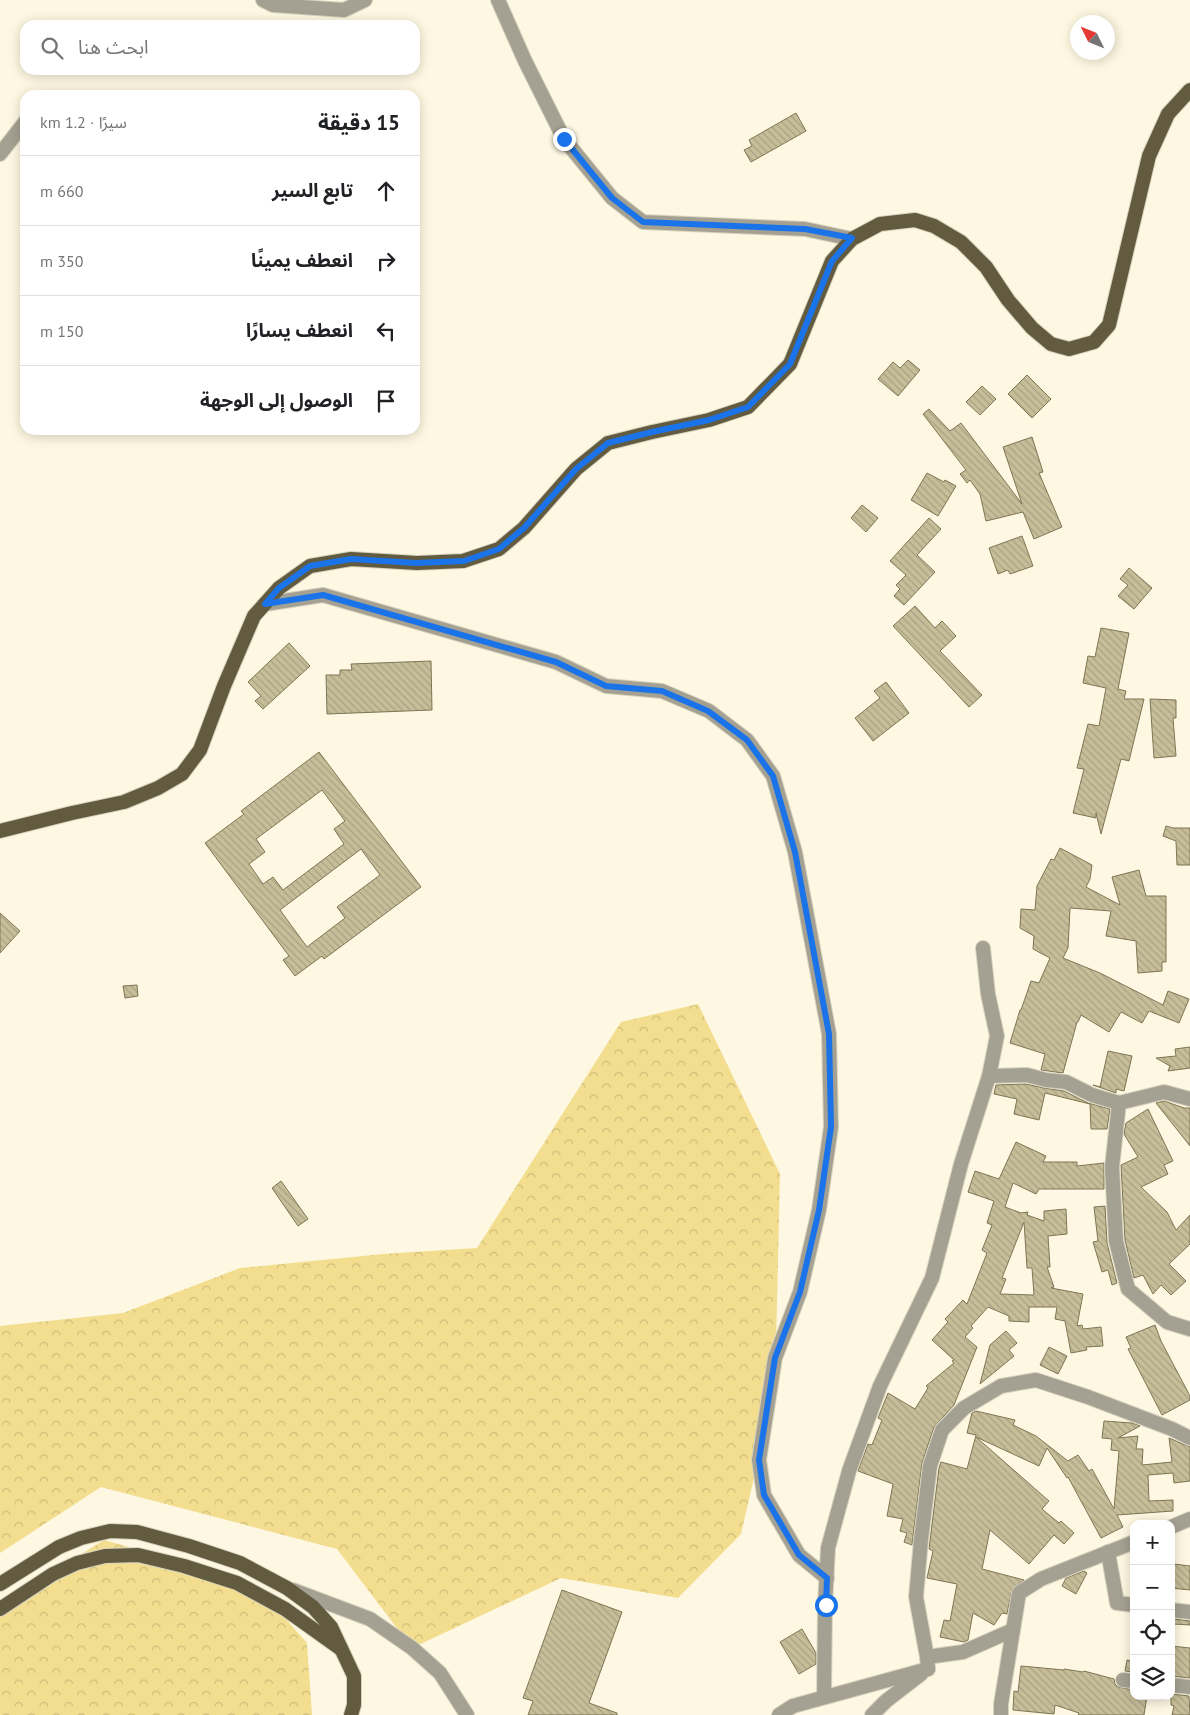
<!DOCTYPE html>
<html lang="ar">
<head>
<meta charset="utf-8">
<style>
  :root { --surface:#fff; --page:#f6f6f6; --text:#202124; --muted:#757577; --line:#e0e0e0 }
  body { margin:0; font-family:"PT Sans","Noto Sans Arabic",sans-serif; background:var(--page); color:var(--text); direction:rtl }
  .controls { position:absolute; right:15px; bottom:15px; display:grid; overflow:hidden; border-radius:10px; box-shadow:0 2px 12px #0003 }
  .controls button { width:45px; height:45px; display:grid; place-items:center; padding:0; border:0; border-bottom:1px solid var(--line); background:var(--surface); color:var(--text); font:25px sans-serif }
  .compass { position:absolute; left:1070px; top:15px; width:45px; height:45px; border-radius:50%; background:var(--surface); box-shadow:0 2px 12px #0003; rotate:313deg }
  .stop { position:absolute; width:15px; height:15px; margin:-11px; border:4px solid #1a73e8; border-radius:50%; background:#fff }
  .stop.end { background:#1a73e8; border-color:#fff; box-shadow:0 1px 5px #0008 }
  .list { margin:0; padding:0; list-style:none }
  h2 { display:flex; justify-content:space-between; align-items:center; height:65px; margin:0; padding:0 20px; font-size:21px }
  h2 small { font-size:16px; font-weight:400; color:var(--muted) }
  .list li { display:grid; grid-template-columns:32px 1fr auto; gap:15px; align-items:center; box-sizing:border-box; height:70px; padding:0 20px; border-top:1px solid var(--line) }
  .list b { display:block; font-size:19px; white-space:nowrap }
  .list em { font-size:16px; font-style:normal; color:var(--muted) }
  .icon { flex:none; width:28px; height:28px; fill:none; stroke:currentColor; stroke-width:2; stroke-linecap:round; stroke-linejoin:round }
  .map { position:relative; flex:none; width:1190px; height:1715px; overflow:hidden; direction:ltr }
  .search { position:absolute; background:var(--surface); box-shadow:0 2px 12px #0003; left:20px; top:20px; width:400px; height:55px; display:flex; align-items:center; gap:12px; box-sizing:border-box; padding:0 18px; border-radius:15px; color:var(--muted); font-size:19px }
  .panel { position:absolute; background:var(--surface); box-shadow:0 2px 12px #0003; left:20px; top:90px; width:400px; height:345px; border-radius:15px; direction:rtl }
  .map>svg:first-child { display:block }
</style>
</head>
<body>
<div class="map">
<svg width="1190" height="1715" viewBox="0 0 1190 1715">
  <defs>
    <pattern id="forest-crowns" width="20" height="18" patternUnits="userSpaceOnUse" patternTransform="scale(1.25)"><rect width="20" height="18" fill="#f3de8f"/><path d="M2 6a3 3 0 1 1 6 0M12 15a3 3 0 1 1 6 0" fill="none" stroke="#cfbd7a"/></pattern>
    <pattern id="building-back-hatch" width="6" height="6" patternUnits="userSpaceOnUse" patternTransform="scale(1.25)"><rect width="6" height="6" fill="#c6bd99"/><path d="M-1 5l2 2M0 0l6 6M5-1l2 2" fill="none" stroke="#a9a182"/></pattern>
  </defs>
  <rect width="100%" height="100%" fill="#fef8e2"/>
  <!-- forest -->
  <g fill="url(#forest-crowns)">
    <path d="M698,1004L780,1174L775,1386L741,1534L678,1598L561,1578L412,1648L337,1549L101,1487L0,1553V1326L123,1313L240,1268L383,1254L477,1248L621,1022Z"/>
    <path d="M104,1540L253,1582L307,1643L312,1715H0V1605Z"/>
  </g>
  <!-- building -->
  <g fill="url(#building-back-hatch)" stroke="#7e7554" fill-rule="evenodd">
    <path d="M796,113L806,131L751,162L744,150L752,146L749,140Z"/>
    <path d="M908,360L920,370L898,396L878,379L893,362L900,368Z"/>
    <path d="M1027,375L1051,399L1032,418L1008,394Z"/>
    <path d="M982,386L996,399L980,415L966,402Z"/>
    <path d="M929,409L950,431L961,423L1022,504L1003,447L1032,437L1043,472L1039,473L1062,527L1034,539L1023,512L986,521L980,494L970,480L967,483L960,474L966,470L923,414Z"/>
    <path d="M927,473L944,482L945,480L956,486L938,516L911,500Z"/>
    <path d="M862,505L878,518L866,532L851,518Z"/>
    <path d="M929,518L941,529L917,555L935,572L904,605L894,596L900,589L896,585L906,575L890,561Z"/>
    <path d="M1022,536L1033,566L1010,574L1008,570L998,574L989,548Z"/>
    <path d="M1129,568L1152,588L1134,609L1118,596L1128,585L1120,579Z"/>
    <path d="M915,606L935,628L942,621L956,636L940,651L982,695L969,707L893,626Z"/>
    <path d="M1101,628L1129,633L1118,689L1126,691L1124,699H1144L1129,761L1121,759L1101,834L1096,813V818L1073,813L1084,769L1077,768L1088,724L1099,726L1106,688L1083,683L1088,656L1095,657Z"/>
    <path d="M289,643L310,666L263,709L255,701L261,696L248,682Z"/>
    <path d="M431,661L432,710L327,714L326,675H340V670H352L351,664Z"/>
    <path d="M886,682L909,713L873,741L855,718L880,698L874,691Z"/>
    <path d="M1150,699L1176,700V718H1173L1176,756L1154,758Z"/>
    <path d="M319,752L421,887L324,959L322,956L295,976L283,960L289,956L205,843L244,814L241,811ZM322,790L345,821L334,829L344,844L283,890L273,877L263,884L249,864L265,852L256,839ZM361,849L380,875L337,907L345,918L307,947L280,910Z"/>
    <path d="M1166,826L1173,828H1190V865H1177L1176,841L1163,836Z"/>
    <path d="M1060,848L1092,865L1090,879L1086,887L1120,905L1112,877L1139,870L1146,896H1166V962H1162V971L1138,973L1136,941L1106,936L1111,911L1070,908L1068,948L1063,958L1100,973L1163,1005L1168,991L1189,999L1179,1023L1149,1011L1142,1023L1121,1012L1109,1032L1081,1015L1078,1022H1077L1063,1073L1041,1070L1045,1054L1010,1043L1020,1010H1021L1031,981L1039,983L1050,958L1033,949L1034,936L1020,928L1021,909L1035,910L1037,886L1051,859L1054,860Z"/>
    <path d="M0,913L20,931L0,953Z"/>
    <path d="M137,985L138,996L125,998L123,986Z"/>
    <path d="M1190,1047V1068L1168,1071L1170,1066L1156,1058L1176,1056L1175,1049Z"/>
    <path d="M1108,1051L1132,1056L1124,1091L1116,1089V1093L1093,1085L1100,1087Z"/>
    <path d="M1026,1084L1044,1088L1064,1091L1088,1103L1110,1109L1107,1129H1091L1090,1104L1045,1093L1039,1120L1014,1114L1017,1099L994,1094L996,1085Z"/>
    <path d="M1164,1101L1184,1108H1190V1146L1156,1103Z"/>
    <path d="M1148,1109L1173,1161L1164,1165L1168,1174L1141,1187L1167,1212L1176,1230L1190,1215V1244L1169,1264L1186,1281L1171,1295L1161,1285L1153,1294L1143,1275L1134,1278L1125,1240L1121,1165L1138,1157L1124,1134L1126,1123Z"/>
    <path d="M1016,1142L1046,1156L1043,1162H1077V1166L1104,1163V1189H1039L1036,1194L1013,1183L1005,1207L1021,1213L1028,1212L1027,1215L1044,1221V1211L1066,1209L1067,1234L1048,1236L1050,1267H1047L1054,1287L1051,1288L1083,1294L1077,1326L1082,1325L1083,1329L1101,1327L1103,1346L1086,1347L1087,1350L1071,1353L1065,1321L1055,1319L1057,1307H1029V1322L1009,1321V1316L988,1307L971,1326L973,1328L965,1337L977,1347L954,1405L934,1427L922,1463L912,1545L904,1542L907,1533L900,1531L903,1519L887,1516L893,1484L858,1471L868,1444L872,1445L882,1420L878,1418L888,1393L915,1409L928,1388L926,1386L954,1363L952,1361L954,1360L932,1340L948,1322L945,1319L963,1300L967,1304L987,1253L982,1250L992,1225L987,1223L994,1201L968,1192L975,1171L999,1179ZM1024,1222L1027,1268H1032L1034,1295L1000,1294L1006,1279L1002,1278Z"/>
    <path d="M281,1181L308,1219L298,1226L272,1188Z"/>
    <path d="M1105,1206L1107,1243L1117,1283L1112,1285L1108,1270L1102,1272L1093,1242L1098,1241L1094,1207Z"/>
    <path d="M1155,1325L1161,1341L1190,1396V1400L1162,1415L1128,1349L1131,1348L1126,1337Z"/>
    <path d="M1006,1331L1017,1343L1009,1350L1014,1356L980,1384L990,1345Z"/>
    <path d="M1049,1347L1067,1356L1058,1374L1040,1365Z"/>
    <path d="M976,1411L1015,1420L1013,1425L1036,1436L1068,1461L1078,1455L1089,1471L1092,1469L1114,1509L1119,1451L1111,1450L1112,1439L1102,1438L1104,1421L1132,1423L1140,1426L1118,1438L1138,1436L1136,1449H1143L1142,1465L1172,1462L1169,1438L1190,1447V1481L1174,1483L1173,1473L1148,1475L1149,1501L1173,1500V1511L1117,1515L1123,1527L1101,1538L1068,1477L1067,1478L1047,1448L1039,1466L976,1437L1049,1501L1042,1509L1059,1523L1061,1521L1074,1533L1064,1544L1054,1535L1029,1564L990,1530L982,1569L1024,1580L1012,1589L1007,1614L1002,1613L994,1625L973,1613L968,1640L964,1642L940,1637L944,1620L950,1621L957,1584L927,1578L933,1551L929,1549L939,1468L941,1462L967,1469L976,1435L967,1433L972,1413Z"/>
    <path d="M1174,1564L1190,1566V1590L1171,1588Z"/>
    <path d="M1084,1571L1087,1573L1076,1594L1062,1586L1066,1578Z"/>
    <path d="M562,1590L622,1612L589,1703L617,1713V1715H528L533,1701L523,1698Z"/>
    <path d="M1173,1619L1190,1621V1625L1173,1624Z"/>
    <path d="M802,1629L816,1653V1664L799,1674L780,1642Z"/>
    <path d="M1171,1646L1190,1648V1678L1171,1676Z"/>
    <path d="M1127,1660L1134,1661V1672L1125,1671Z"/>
    <path d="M1021,1666L1064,1670V1669L1083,1672L1084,1671L1114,1679L1115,1684L1118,1687L1134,1690V1696H1147L1144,1715H1078L1079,1713L1055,1705L1054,1714L1013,1710L1014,1691L1018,1692Z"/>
    <path d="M1171,1694L1189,1696L1190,1715H1172L1174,1706L1171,1705Z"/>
  </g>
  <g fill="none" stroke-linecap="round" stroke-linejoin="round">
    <!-- minor casing -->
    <g stroke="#d8d3be" stroke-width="16">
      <g id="minor">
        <path d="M0,154L25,122"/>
        <path d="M265,604L323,595L556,662L606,686L662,691L709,711L747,740L773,776L795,852L829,1034L831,1127L819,1210L800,1292L775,1358L759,1460L764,1495L799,1555L827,1578"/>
        <path d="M989,1076L1027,1075L1046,1080L1066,1082L1092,1095L1119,1103L1164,1092L1190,1099"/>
        <path d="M1119,1103L1112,1167L1116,1241L1128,1289L1167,1322L1190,1329"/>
        <path d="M1171,1527L1190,1519"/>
        <path d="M1108,1552L1117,1603L1134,1605"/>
        <path d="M293,1590L370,1619L412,1648L440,1673L467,1715"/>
        <path d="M1171,1610L1190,1612"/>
        <path d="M927,1657L963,1652L1013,1630"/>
        <path d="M928,1669L927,1657L916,1597L921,1540L930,1466L942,1430L964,1408L1001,1386L1036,1380L1088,1397L1172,1429L1190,1438"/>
        <path d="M1123,1680L1134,1681"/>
        <path d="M1171,1685L1190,1687"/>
        <path d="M824,1697L825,1605L828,1548L849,1471L880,1386L932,1278L961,1164L989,1076L997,1036L988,994L983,948"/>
        <path d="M779,1715L793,1706L928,1669"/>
        <path d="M872,1715L886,1701L921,1674"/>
        <path d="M1001,1715V1704L1019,1593L1041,1579L1134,1542"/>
      </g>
    </g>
    <!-- tertiary casing -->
    <g stroke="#d8d3be" stroke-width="16">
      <g id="tertiary">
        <path d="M263,0L273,5L344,10L365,0"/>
        <path d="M498,0L525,61L564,139L612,198L643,222L805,229L852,239"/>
      </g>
    </g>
    <!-- primary casing -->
    <g stroke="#d8d3be" stroke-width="16">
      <g id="primary">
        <path d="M0,831L72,813L124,802L158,788L182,774L200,750L224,686L254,616L279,588L310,566L351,559L417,563L463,561L499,549L524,528L576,469L608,443L652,432L709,420L748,407L790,364L832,261L852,239L880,224L915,220L934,226L961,242L986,267L1008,300L1032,328L1051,344L1069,349L1094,342L1109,325L1149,156L1168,114L1190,90"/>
        <path d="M0,1584L59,1547L81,1538L110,1531L137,1532L189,1546L240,1563L287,1588L313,1607L331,1627L354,1676V1705L351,1715"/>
        <path d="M0,1609L53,1574L77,1563L105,1556L138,1555L184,1566L237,1583L285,1609L341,1649"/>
      </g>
    </g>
    <!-- minor -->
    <use href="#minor" stroke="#a5a192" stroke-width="14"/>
    <!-- tertiary -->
    <use href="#tertiary" stroke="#a5a192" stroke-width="14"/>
    <!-- primary -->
    <use href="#primary" stroke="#625b40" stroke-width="14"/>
  </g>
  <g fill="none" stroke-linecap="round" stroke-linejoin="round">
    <!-- route -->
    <path stroke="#1a73e8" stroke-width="6" d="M564,139L612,198L643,222L805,229L852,238L832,261L790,364L748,407L709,420L652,432L608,443L576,469L524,528L499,549L464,561L416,563L351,559L310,566L279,588L265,604L323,595L556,662L606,686L662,691L708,711L747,740L773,776L795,852L829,1034L831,1127L819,1210L800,1292L775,1358L759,1460L764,1495L799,1555L827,1578L826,1605"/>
  </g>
</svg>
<div class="controls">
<button>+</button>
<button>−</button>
<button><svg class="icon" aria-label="locate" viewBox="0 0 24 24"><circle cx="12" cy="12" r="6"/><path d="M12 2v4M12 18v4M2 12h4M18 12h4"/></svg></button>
<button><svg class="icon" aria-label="layers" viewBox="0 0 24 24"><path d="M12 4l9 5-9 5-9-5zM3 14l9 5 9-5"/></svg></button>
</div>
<svg class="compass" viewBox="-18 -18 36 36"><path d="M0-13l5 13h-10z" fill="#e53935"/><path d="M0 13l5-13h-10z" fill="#757577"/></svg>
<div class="stop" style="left:826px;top:1605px"></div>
<div class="stop end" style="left:564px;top:139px"></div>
<div class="search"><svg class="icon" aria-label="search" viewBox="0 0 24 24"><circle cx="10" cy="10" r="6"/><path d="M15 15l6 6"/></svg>ابحث هنا</div>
<section class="panel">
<h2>15 دقيقة<small>سيرًا · 1.2 km</small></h2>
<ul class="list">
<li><svg class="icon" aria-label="ahead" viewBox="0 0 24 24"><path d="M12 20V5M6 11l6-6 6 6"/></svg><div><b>تابع السير</b></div><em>660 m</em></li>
<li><svg class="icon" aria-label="right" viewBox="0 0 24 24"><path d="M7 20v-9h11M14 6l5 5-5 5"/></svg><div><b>انعطف يمينًا</b></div><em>350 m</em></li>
<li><svg class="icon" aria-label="left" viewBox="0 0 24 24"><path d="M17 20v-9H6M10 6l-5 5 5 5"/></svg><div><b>انعطف يسارًا</b></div><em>150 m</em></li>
<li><svg class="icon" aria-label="arrive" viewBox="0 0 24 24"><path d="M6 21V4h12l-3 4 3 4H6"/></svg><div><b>الوصول إلى الوجهة</b></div></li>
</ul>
</section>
</div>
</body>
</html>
